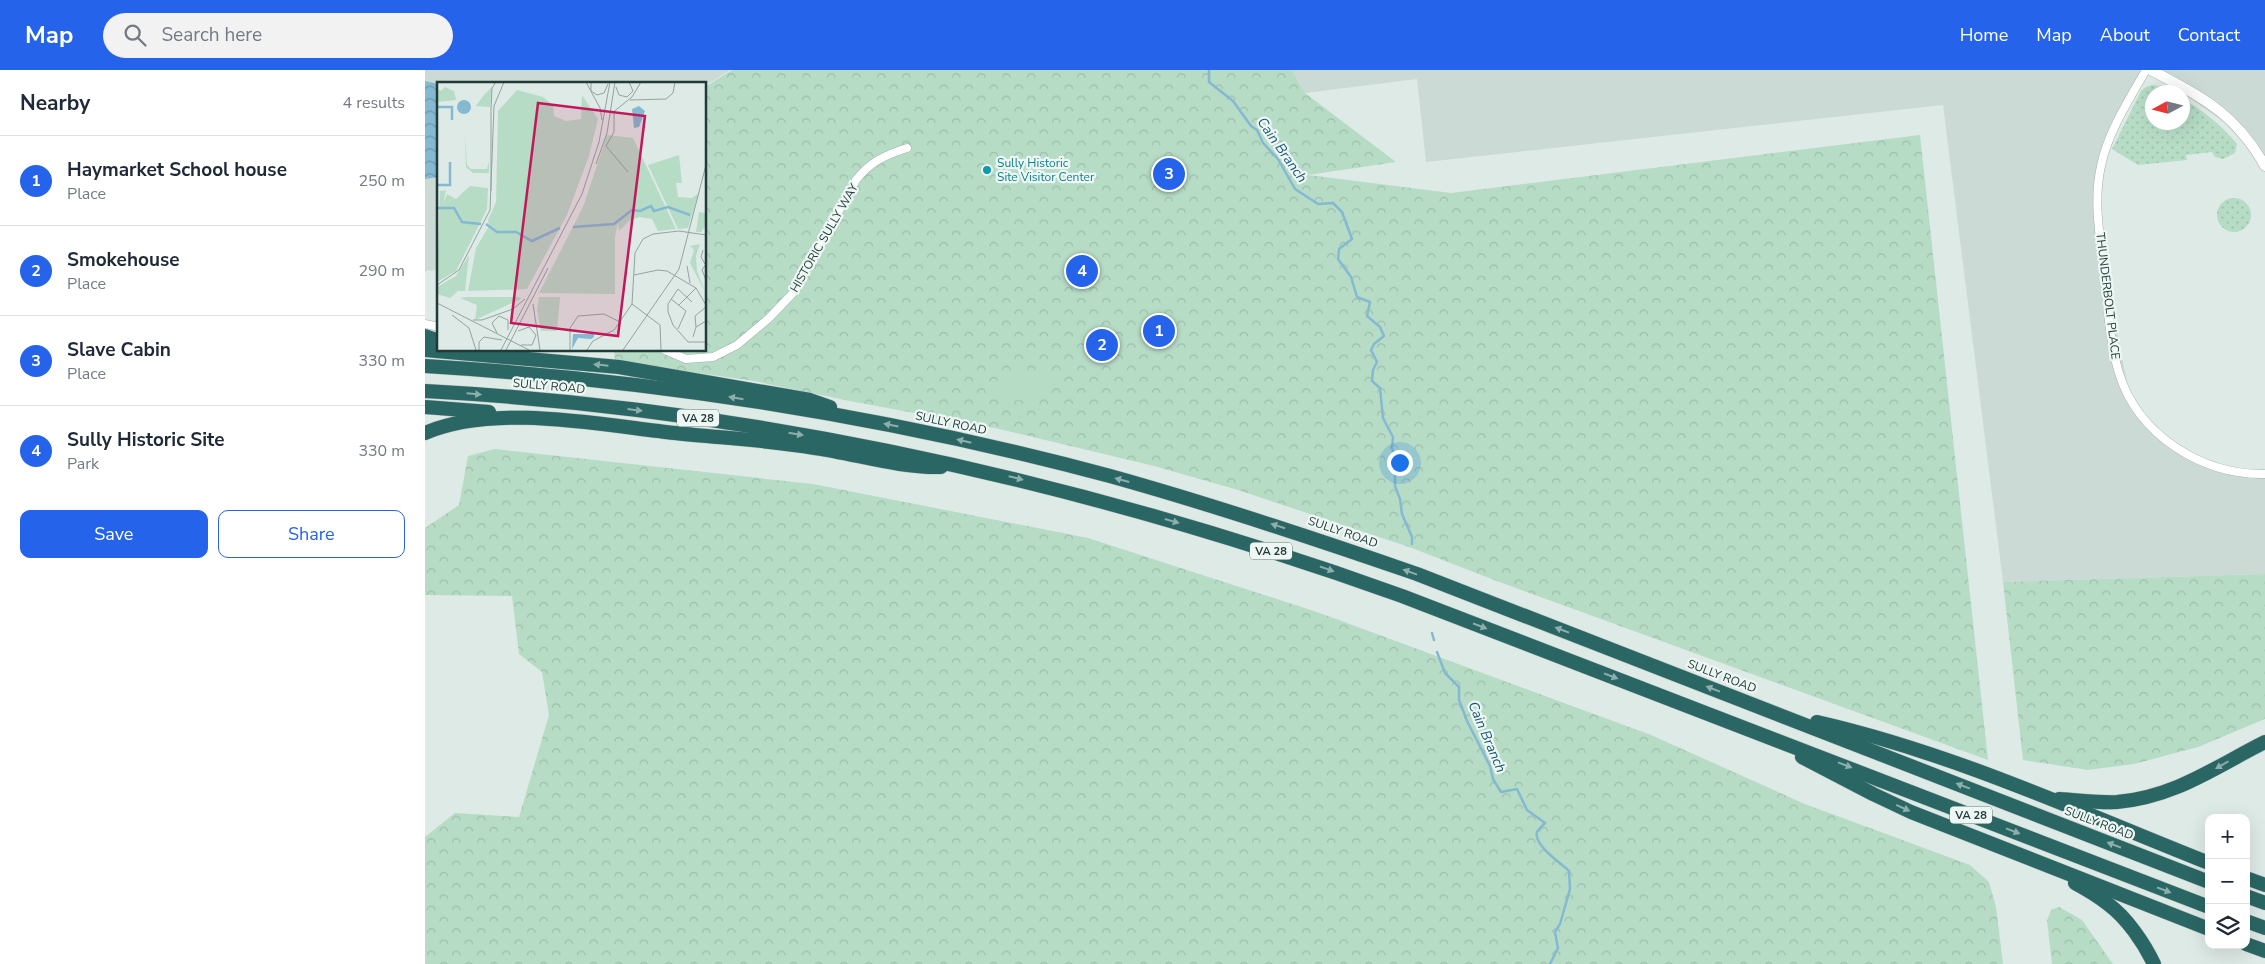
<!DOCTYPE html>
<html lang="en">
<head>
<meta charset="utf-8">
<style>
  :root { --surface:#fff; --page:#f2f2f3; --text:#1f2937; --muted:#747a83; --line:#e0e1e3; --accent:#2563eb }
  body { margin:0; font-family:"Nunito Sans",sans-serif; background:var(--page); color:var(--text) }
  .controls { position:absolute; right:15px; bottom:15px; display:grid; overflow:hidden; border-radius:10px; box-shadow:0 5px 20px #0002 }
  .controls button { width:45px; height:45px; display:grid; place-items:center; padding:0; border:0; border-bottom:1px solid var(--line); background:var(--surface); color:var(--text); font:25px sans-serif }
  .compass { position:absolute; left:1720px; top:15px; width:45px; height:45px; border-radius:50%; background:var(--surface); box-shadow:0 5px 20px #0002; rotate:263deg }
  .you { position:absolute; left:974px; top:392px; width:18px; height:18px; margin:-12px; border:4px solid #fff; border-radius:50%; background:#1a73e8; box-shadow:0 0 0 8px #1a73e833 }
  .badge { display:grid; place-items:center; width:32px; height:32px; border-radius:50%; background:var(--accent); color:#fff; font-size:16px; font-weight:700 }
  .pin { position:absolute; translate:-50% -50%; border:2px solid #fff; box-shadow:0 1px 5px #0006 }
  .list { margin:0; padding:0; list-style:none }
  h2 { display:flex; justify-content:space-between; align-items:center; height:65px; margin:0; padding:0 20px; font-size:21px }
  h2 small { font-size:16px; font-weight:400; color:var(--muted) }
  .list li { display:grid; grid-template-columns:32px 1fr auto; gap:15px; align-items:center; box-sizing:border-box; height:90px; padding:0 20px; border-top:1px solid var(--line) }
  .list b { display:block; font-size:19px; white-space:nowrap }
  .list p { margin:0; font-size:16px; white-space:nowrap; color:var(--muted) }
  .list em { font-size:16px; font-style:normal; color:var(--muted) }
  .actions { display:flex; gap:10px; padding:15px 20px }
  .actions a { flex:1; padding:11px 0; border:1px solid var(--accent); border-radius:10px; text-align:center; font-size:18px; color:var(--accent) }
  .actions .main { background:var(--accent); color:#fff }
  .icon { flex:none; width:28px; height:28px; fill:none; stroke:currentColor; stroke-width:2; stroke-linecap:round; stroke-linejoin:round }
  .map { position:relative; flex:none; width:1840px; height:894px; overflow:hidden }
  header { display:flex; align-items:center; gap:30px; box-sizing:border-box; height:70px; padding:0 25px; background:var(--accent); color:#fff }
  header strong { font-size:24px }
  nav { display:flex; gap:28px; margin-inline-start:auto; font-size:18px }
  .search { width:350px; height:45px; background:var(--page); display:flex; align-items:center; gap:12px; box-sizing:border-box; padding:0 18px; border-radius:28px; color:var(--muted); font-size:19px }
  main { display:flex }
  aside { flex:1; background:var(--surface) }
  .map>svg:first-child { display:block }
</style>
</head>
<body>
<header>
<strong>Map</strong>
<div class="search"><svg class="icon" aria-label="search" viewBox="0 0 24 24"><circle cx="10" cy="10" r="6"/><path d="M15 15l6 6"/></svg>Search here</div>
<nav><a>Home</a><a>Map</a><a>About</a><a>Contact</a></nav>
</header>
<main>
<aside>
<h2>Nearby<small>4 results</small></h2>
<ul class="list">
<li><span class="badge">1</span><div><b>Haymarket School house</b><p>Place</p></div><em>250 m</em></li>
<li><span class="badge">2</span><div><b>Smokehouse</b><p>Place</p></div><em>290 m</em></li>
<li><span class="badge">3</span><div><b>Slave Cabin</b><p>Place</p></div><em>330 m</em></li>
<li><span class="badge">4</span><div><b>Sully Historic Site</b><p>Park</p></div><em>330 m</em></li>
</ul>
<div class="actions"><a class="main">Save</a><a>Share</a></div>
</aside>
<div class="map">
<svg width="1840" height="894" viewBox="0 0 1840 894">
  <defs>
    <pattern id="grass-dots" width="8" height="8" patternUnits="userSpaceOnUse" patternTransform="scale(1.25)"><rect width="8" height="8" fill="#b6dcc6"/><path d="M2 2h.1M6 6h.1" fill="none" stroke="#9cbeab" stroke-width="1.8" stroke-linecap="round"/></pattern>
    <pattern id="forest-crowns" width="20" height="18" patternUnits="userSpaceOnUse" patternTransform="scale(1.25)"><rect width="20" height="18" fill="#b6dcc6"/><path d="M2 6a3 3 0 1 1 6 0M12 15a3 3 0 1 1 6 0" fill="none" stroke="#9cbeab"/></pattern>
    <pattern id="water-waves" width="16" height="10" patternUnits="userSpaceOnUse" patternTransform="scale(1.25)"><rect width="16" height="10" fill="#84b9d1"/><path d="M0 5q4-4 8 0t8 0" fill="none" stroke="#6b97aa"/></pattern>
  </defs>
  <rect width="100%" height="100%" fill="#deeae6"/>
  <!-- built -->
  <g fill="#ccdad6">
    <path d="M0,0H305L280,16V14H14V200L0,201Z"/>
    <path d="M867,0H1721L1697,43L1673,114L1677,184L1705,328L1723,353L1783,394L1840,402V504L1578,512L1518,35L1001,92L992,9L880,23Z"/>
    <path d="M1725,0H1840V98L1823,69Z"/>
  </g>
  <!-- grass -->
  <g fill="url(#grass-dots)">
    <path d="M1727,15L1734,16L1746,22H1728V52H1758V29C1779,41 1796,55 1812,74L1810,83L1798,89L1790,87L1787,82L1761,85L1762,90L1713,95L1687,79L1716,21L1721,17Z"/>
    <circle cx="1809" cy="145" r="17"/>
  </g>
  <!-- forest -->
  <g fill="url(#forest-crowns)">
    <path d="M307,0H867L880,23L971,92L883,105L1026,123L1495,65L1563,690L1069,510L987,478L813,420L729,396L570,358L430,332L329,311L190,291L189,280H280V17Z"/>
    <path d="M70,379L388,414L663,468L892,542L1226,665L1380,734L1545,795L1564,812L1571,837L1578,894H0V767L30,743L94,747L124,645L117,602L94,584L87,526L0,525V458L34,435L43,386Z"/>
    <path d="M1840,504V649L1773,677L1709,694L1663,700L1598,690L1578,512Z"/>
    <path d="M1634,837L1657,850L1688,894H1627L1622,851L1626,840Z"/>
  </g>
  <!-- garden -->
  <path fill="#b6dcc6" d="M606,301C616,302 623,303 631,309V311C613,331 600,331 575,330L571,311Z"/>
  <!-- water -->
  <path fill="url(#water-waves)" d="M0,11L14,14V107L0,109Z"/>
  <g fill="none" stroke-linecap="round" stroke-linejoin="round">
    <!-- stream -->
    <g stroke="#84b9d1" stroke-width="2.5">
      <path d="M784,0V12L808,31L826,56L832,60L838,73L853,89L870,119L893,134L908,133L917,142L927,169L914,179L913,189L926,207L932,227L945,232L942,246L955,257L959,266L949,274L946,280L952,292L948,300L947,311L955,318L958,348L968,367L967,378L970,389V416L975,429L977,444L987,467V474"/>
      <path d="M1007,563L1009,570"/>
      <path d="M1012,582L1020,603L1034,617V630L1042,651L1065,696L1068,709L1076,722L1092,719L1102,740L1120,753C1118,755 1114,759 1112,762C1108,775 1136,793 1144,801L1145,819L1135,854L1130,862L1133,878L1125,894"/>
    </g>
    <!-- minor casing -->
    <g stroke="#a1b2ae" stroke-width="9">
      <g id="minor">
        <path d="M1721,0C1704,30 1683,62 1676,96C1668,131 1675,167 1679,202C1683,235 1684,271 1694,303C1713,365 1777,405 1840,404"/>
        <path d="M0,254L14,257"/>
        <path d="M240,280L261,289L288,287L312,275L343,249L369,222L431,110C445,92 460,85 482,78"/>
      </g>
    </g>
    <!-- tertiary casing -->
    <g stroke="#a1b2ae" stroke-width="11">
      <path id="tertiary" d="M1726,0C1778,28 1810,43 1840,96"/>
    </g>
    <!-- motorway casing -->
    <g stroke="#bcc4c3" stroke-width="15">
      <g id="motorway">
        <path d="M0,266L14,271"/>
        <path d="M0,280L194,297L385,330L405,337"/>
        <path d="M0,296C231,310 461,346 685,406C789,435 891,469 992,504L1784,812"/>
        <path d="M0,321C334,339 662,413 977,526L1784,837"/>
        <path d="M0,337L64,342"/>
        <path d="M0,363C70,333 176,355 250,363C297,368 344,370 390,378C432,384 474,398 516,397"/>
        <path d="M1392,652C1528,683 1655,742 1784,793"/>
        <path d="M1377,687L1448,724L1486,742L1784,859"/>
        <path d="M1634,729C1653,730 1673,733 1692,732C1750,727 1790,697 1840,672"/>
        <path d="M1821,808L1840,815"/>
        <path d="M1650,813C1661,819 1673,826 1683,834C1702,848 1719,873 1729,894"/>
        <path d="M1821,826L1840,833"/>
        <path d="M1821,851L1840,858"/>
        <path d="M1821,874L1840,881"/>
      </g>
    </g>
    <!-- minor -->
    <use href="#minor" stroke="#fff" stroke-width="8"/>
    <!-- tertiary -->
    <use href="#tertiary" stroke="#fff" stroke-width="10"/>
    <!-- motorway -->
    <use href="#motorway" stroke="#2a6663" stroke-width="14"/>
  </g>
  <!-- one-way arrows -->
  <defs><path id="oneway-solid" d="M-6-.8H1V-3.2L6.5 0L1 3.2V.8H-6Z" transform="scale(1.25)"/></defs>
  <g fill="#8caeac">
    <use href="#oneway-solid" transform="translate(176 295) rotate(-174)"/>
    <use href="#oneway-solid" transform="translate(49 324) rotate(5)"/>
    <use href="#oneway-solid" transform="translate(311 328) rotate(-171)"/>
    <use href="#oneway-solid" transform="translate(210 340) rotate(7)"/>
    <use href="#oneway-solid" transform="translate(466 355) rotate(-169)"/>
    <use href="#oneway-solid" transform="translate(371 364) rotate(9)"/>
    <use href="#oneway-solid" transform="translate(539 371) rotate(-167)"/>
    <use href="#oneway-solid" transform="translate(591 408) rotate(14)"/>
    <use href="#oneway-solid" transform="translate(697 410) rotate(-165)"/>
    <use href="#oneway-solid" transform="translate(747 451) rotate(16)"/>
    <use href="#oneway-solid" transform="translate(853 456) rotate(-162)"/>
    <use href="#oneway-solid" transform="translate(902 499) rotate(19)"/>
    <use href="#oneway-solid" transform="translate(985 502) rotate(-160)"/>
    <use href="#oneway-solid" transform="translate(1055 556) rotate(21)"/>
    <use href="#oneway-solid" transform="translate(1137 560) rotate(-159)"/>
    <use href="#oneway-solid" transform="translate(1186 606) rotate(21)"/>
    <use href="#oneway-solid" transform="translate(1288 619) rotate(-159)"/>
    <use href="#oneway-solid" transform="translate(1420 695) rotate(21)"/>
    <use href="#oneway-solid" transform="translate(1797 695) rotate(150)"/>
    <use href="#oneway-solid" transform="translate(1538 716) rotate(-159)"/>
    <use href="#oneway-solid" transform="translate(1478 738) rotate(24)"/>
    <use href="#oneway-solid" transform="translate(1588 761) rotate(21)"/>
    <use href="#oneway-solid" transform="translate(1689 775) rotate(-159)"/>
    <use href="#oneway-solid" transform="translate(1739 820) rotate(21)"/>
  </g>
  <!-- markers -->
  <circle fill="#0f9aa8" stroke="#eef7f4" stroke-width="2" cx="562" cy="100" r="5"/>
  <g text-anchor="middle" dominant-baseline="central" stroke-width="4.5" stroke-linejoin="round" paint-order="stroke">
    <!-- shield labels -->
    <g fill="#eef7f4" stroke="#5d7370" stroke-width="1">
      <rect x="252" y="339.5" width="42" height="17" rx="4"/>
      <rect x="825" y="472.5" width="42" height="17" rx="4"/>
      <rect x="1525" y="736.5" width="42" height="17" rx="4"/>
    </g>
    <g font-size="11" font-weight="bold" fill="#1f3a37">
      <text x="273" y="348">VA 28</text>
      <text x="846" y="481">VA 28</text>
      <text x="1546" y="745">VA 28</text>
    </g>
    <!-- culture labels -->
    <g font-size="12" fill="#0d838f" stroke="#eef7f4" text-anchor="start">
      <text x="572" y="93">Sully Historic<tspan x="572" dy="14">Site Visitor Center</tspan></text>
    </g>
    <!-- street labels -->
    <g font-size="12" fill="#1f3a37" stroke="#eef7f4">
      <text transform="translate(399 168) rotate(-60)">HISTORIC SULLY WAY</text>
      <text transform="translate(1683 226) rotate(83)">THUNDERBOLT PLACE</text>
      <text transform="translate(124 316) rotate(5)">SULLY ROAD</text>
      <text transform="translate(526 353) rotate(12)">SULLY ROAD</text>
      <text transform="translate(918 462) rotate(19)">SULLY ROAD</text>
      <text transform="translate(1297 606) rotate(21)">SULLY ROAD</text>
      <text transform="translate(1674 753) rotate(21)">SULLY ROAD</text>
    </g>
    <!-- water labels -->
    <g font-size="14" font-style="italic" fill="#195876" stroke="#eef7f4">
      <text transform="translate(857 80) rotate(55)">Cain Branch</text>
      <text transform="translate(1062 667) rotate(67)">Cain Branch</text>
    </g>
  </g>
  <!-- overview -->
  <g transform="translate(12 12)">
    <rect width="269" height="269" fill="#deeae6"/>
    <path d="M55,5L53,25L39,24L47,13ZM28,52L30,83L34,87H50L52,79V91H36L29,85Z" fill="#b6dcc6"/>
    <path d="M8,5L17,9L19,18L0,20V7L4,9ZM80,8L106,15L116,23L117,34L129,39L144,37L145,13L161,37L152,74L130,133L90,207L31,209L39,166L52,144L51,138L59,120L61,29ZM170,53L196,56L239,147L221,149L215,137L202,135L192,139L182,149L181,140L178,155V212L102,211L146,125ZM242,73L245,101H239L241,115L255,116L262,111L251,146L241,147L211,83ZM33,104L51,106L50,127L19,189L0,200L3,109L9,108L6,122L10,112L19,117ZM262,130L269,131V143L264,150H259ZM263,162L259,174L260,189L269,212L253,181L257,168L253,164ZM32,173L28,209H21L13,216L0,212V205L19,194ZM28,215H82L84,217L38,238L40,223L23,216ZM102,215H123L120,249H104L100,228Z" fill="#b6dcc6"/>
    <path d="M229,79L227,90H234L235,98L229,99L227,90L224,92L220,84Z" fill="#b6dcc6"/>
    <path d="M20 25a7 7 0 1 1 14 0a7 7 0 1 1-14 0ZM202,24L208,29L202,45L197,46L195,27ZM136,252H157V255L154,257L141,256L135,267Z" fill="#84b9d1"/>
    <path fill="none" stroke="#84b9d1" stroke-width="2.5" d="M0,25H15V38M0,103H13V80M0,126H17L25,140L44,142M49,142L60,150H79L95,159L123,146M136,145L177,142L195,128L203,129L214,124L217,129L231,125L253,133"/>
    <path fill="none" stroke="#92a4a0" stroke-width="1" d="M149,0L163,26L165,38M154,0V9L160,13L167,11L171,2M222,0H244M179,5L182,13L190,15L196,9L192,0M193,18L229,17L236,11L238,0M175,31L195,15L204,0M177,31V50L169,64L191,90M159,82L170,51L178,0M54,109V27L55,6L59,0M266,168L264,175L268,182M269,182L265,188L269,198M250,184L253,201M197,193L221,188L230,189L259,206L269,223M0,203L22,188L53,128L57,24L67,0M234,217L249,229L241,247M255,220L241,207L231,222V230L236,243L251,260H269M0,221L92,268M96,222L103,268M195,222L223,243L224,268M242,223L259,206M15,233L32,246L39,268M36,238H45L76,227L88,217M259,245L258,234L269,225M81,249L92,245L99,253L95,263H84M60,251L55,241L62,234L71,238V248M256,255L259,245L269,239M42,268V260L47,255L65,258M64,268L145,112L162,60L173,0M69,268L111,186M133,268V246L141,234L167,232L183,240M150,268L156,259L177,248L195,222L198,171L206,157L216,152L242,149L269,153M186,268L242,187L269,83"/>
    <path fill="#c2185b" fill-opacity="0.15" stroke="#c2185b" stroke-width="2.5" d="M101,21L208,34L181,254L74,241Z"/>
    <rect width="269" height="269" fill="none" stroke="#1f3a37" stroke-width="2.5"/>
  </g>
</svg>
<div class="controls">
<button>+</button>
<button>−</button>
<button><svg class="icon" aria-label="layers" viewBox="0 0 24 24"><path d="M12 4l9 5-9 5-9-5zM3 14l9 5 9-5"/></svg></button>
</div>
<svg class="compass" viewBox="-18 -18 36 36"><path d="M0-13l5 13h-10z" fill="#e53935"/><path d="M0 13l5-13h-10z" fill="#747a83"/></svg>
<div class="you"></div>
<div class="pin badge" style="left:734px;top:261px">1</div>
<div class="pin badge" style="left:677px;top:275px">2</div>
<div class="pin badge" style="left:744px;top:104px">3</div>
<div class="pin badge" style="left:657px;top:201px">4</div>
</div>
</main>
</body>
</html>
